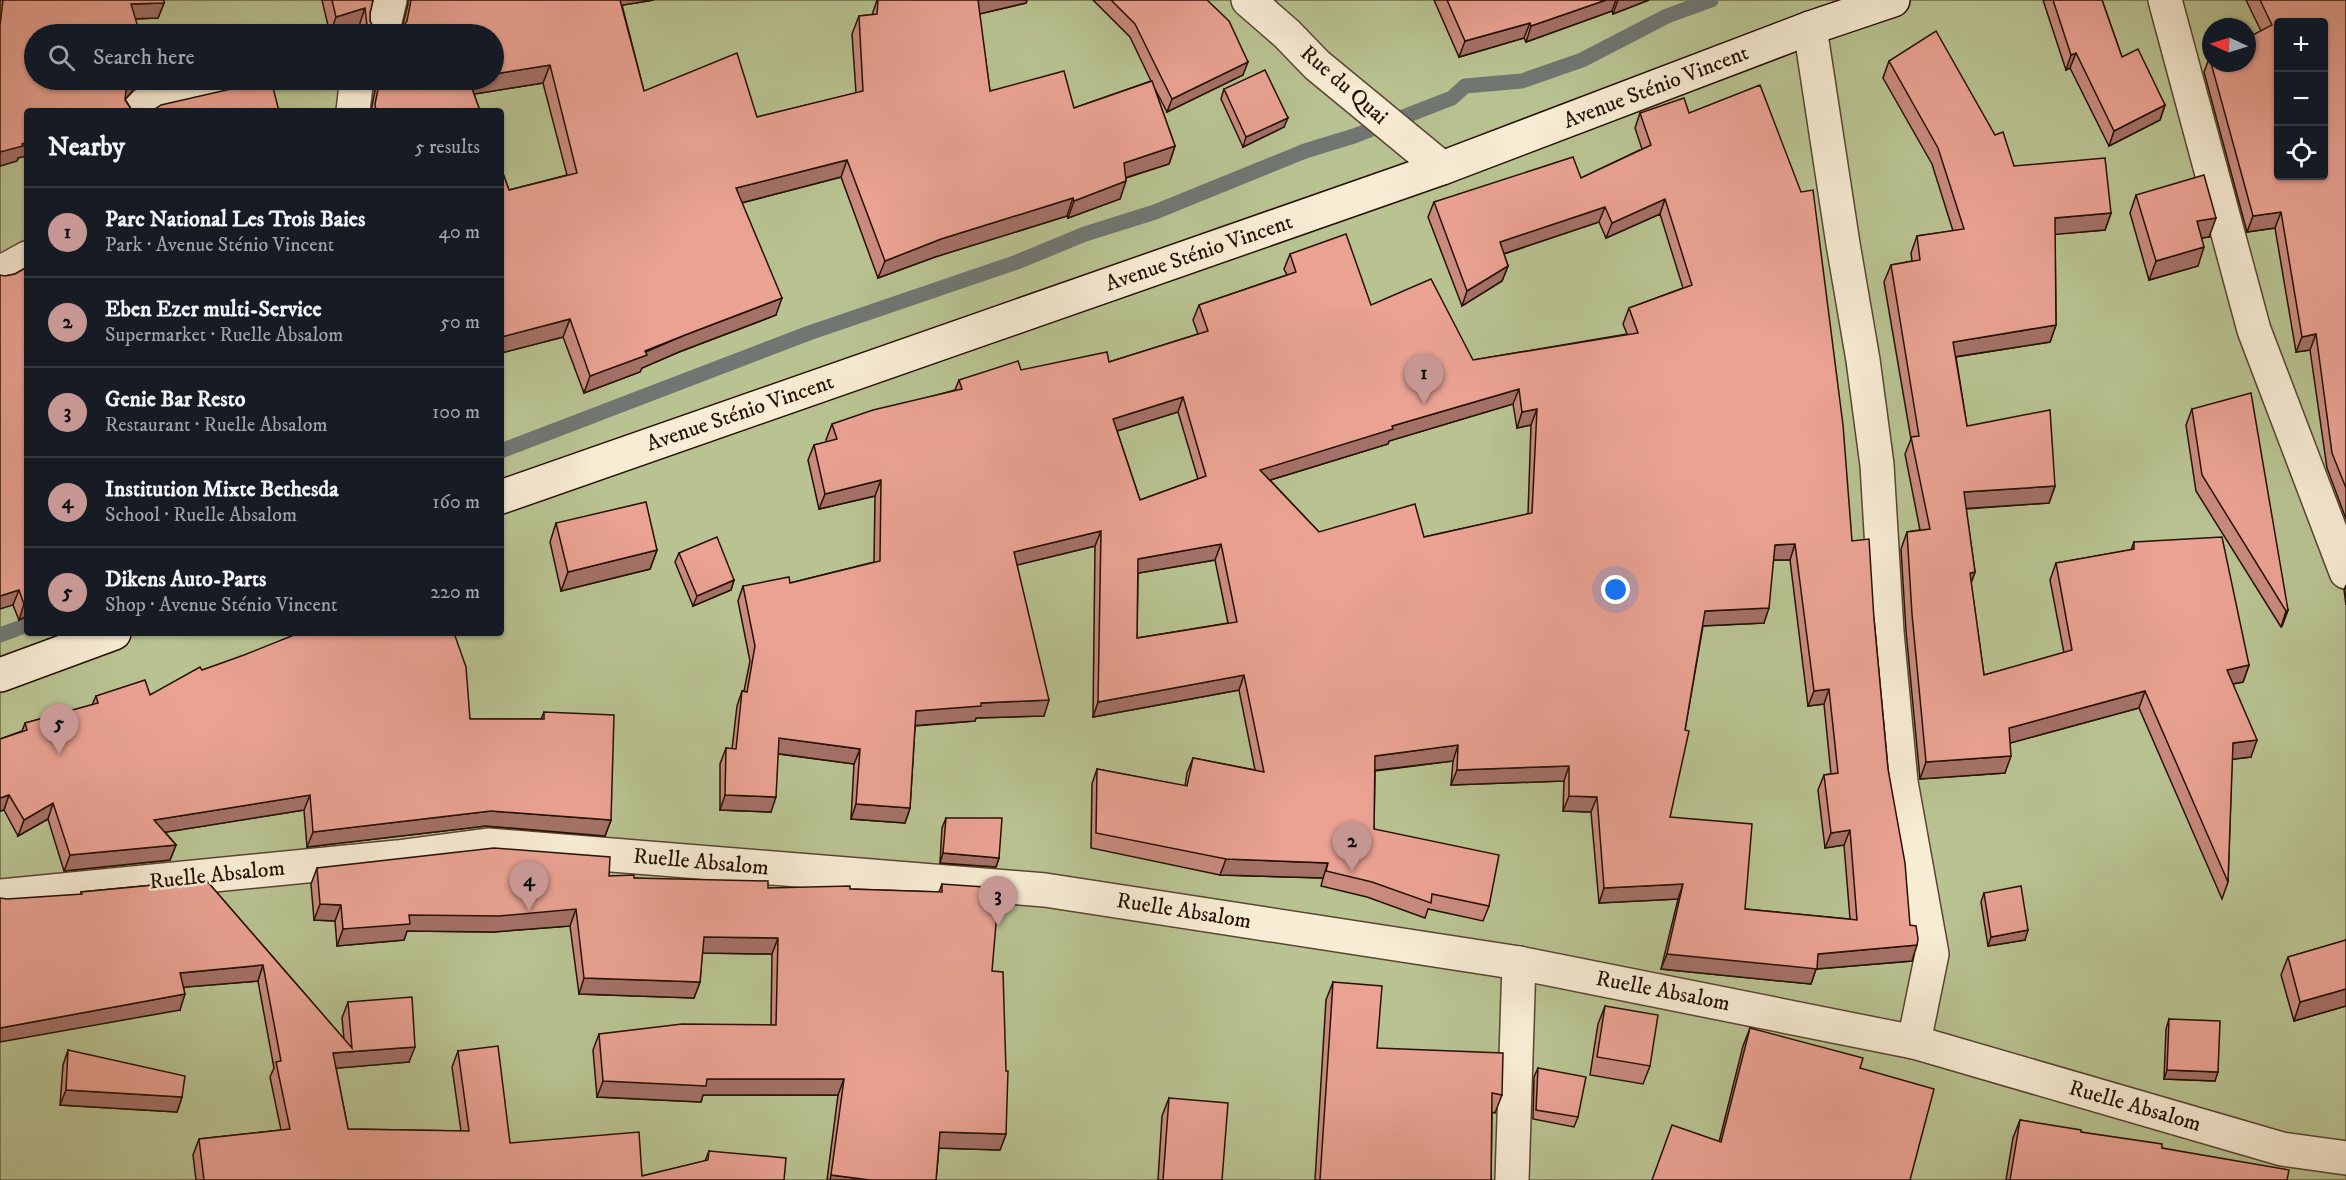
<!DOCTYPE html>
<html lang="en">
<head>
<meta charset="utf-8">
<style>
  :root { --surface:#171b24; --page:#20242c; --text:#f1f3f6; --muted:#9ea1a6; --line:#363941; --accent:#c59692 }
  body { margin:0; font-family:"IM FELL DW Pica",serif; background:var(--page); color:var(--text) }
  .controls { position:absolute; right:18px; top:18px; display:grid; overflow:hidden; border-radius:6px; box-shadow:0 2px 4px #0004 }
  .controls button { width:54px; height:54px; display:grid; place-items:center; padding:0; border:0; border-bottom:2px solid var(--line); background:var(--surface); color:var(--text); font:30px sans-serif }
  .compass { position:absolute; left:2202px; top:18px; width:54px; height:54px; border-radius:50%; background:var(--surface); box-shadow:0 2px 4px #0004; rotate:274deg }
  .you { position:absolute; left:1616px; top:590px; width:21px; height:21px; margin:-15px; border:4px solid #fff; border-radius:50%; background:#1a73e8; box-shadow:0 0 0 9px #1a73e833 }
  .badge { display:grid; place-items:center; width:39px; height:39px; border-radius:50%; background:var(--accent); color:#111; font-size:20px; font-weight:700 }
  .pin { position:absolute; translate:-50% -50px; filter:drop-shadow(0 2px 3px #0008) }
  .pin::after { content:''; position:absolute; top:32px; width:21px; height:18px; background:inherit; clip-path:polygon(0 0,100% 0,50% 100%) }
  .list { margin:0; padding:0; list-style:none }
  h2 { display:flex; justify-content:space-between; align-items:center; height:78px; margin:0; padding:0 24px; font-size:26px }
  h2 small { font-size:20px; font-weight:400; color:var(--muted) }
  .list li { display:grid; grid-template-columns:39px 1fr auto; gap:18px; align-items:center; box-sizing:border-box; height:90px; padding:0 24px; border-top:2px solid var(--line) }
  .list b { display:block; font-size:22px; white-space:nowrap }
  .list p { margin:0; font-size:20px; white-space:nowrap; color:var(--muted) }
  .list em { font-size:20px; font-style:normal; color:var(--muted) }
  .icon { flex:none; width:33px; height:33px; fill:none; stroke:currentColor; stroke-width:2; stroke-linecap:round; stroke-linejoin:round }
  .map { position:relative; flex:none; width:2346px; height:1180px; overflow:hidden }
  .search { position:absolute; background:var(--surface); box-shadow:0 2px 4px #0004; left:24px; top:24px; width:480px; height:66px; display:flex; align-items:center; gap:15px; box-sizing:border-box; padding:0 21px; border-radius:33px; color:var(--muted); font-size:22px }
  .panel { position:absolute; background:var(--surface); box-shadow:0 2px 4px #0004; left:24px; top:108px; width:480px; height:528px; border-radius:6px }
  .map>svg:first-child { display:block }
</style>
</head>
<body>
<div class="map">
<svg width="2346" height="1180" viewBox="0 0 2346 1180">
  <rect width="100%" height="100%" fill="#f3e1bd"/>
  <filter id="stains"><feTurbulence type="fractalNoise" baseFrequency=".00333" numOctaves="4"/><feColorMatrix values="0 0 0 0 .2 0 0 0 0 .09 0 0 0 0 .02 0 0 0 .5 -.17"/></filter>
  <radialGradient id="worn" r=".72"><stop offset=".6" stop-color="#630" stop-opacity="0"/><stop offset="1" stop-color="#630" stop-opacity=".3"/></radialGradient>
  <!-- green -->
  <path fill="#b9c392" stroke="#706a4b" stroke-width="1.5" fill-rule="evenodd" d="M0,0H2346V1180H0ZM2278,22H2324V176H2278ZM2211,27H2247V63H2211ZM34,34H494V80H34ZM27,111H501V633H27Z"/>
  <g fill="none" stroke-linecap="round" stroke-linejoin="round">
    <!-- stream -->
    <g stroke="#707772" stroke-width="15">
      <path d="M501,451L809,333L1017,262L1085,234L1155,212L1305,151L1354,136L1452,98L1465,86L1522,81L1582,60L1667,16L1711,0"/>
      <path d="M0,635L27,625"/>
    </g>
    <!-- minor casing -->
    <g stroke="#5a4432" stroke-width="36">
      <g id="minor">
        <path d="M1248,0L1287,34L1317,65L1442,168"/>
        <path d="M2165,0L2254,330L2346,572"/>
        <path d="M1810,28L1843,244L1863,360L1877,465L1887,632L1901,782L1932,954L1914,1042"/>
        <path d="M382,34L390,0"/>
        <path d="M138,111L146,103L247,80"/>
        <path d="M353,111L356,85L359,80"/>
        <path d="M0,273L27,258"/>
        <path d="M0,896L397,857L488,845L1045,890L1519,963L1914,1042L2282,1149L2346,1158"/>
        <path d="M1512,1180L1519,963"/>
      </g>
    </g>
    <!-- secondary casing -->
    <g stroke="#271004" stroke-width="36">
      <g id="secondary">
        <path d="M501,497L1442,168L1810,28L1893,0"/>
        <path d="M0,675L114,633"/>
      </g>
    </g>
    <!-- minor -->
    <use href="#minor" stroke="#f7ecd4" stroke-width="33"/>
    <!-- secondary -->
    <use href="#secondary" stroke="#f7ecd4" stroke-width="33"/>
  </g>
  <!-- wall -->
  <g fill="#c98b7e" stroke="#271004" stroke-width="1.5" fill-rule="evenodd">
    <path d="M0,0H164V3L158,18L135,19L34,80H145L143,84L133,90L125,99L131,109L18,158L17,161L0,166Z"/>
    <path d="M322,0H373L370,13V21L375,30L384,34H360L359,26L330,34Z"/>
    <path d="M408,0H654L622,5L644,91L757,117L856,93L852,34L859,16L872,15L877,0H1027L1026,3L979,14L990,91L1074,108L1151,81L1130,37L1093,0H1207L1243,75L1167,112L1154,87L1175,146L1169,164L1126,178L1120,199L1068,218L1067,216L935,257L878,278L841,177L742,203L776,315L679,352L642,368L640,372L584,393L563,337L501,353V168L509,190L567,175L543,83L474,94L480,111H371L377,80H494L394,34L402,29L408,4Z"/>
    <path d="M1434,0H1649L1613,14L1612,11L1526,42L1524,38L1459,57Z"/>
    <path d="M2043,0H2102L2122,57L2165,105L2160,120L2109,146L2070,68L2066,70Z"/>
    <path d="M2246,0H2346V519L2327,468L2310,350L2296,352L2275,228L2247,232L2204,72L2210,56H2211V63H2247L2261,31Z"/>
    <path d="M1889,61L1995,135L2014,166L2111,213L2105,230L2055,234L2056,325L2050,342L1956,357L1967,426L2055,486L2049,503L1966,509L1975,572L1971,583L1984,675L2064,653L2050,580L2056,563L2131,550L2134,542L2249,665L2243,682L2233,684L2251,757L2232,759L2228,882L2222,899L2139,708L2010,743L2005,773L1920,779L1906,631L1901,549L1907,532L1920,530L1905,454L1911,439L1884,282L1891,265L1912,261L1911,253L1917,236L1953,231L1932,164L1883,78Z"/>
    <path d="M1224,89L1284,127L1243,147L1221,99Z"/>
    <path d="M1640,113H1689L1852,541L1874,619L1888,769L1912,961L1816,969L1811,984L1661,969L1678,899L1599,903L1591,812L1563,811L1564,781L1451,785L1453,761L1375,771L1374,829L1489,906L1483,921L1428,909L1425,918L1367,897L1321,886L1323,878L1220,875L1091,848L1092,784L1097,769L1185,786L1187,773L1193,758L1255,770L1239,690L1093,717L1095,546L1017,565L1044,716L976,718L975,721L915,726L910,808L905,823L851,819L854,764L778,754L771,812L720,810V764L726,748L732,749L737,706L742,691H744L750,661L738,601L743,586L790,583L874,562L875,496L819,509L808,460L814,445L827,442L826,440L832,424L955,390L959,380L1021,370L1109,362L1198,334L1193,320L1199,305L1287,275L1284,269L1290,254L1371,305L1473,360L1627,334L1623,324L1629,308L1683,288L1660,214L1606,238L1599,222L1504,254L1508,266L1502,281L1462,306L1428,217L1434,202L1581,178L1642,149L1635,128ZM1513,404L1517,428L1531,425L1528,514L1424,537L1319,532L1270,480L1388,444L1389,441ZM1178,412L1198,479L1140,500L1117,431ZM1215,560L1228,623L1137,638L1138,573ZM1773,560H1790L1808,706L1824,704L1831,774L1824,775L1818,790L1825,848L1844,845L1850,919L1745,909L1670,817L1703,626L1764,623Z"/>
    <path d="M2136,195L2209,237L2202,238L2198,266L2149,280L2130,213Z"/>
    <path d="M27,267V616L19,620L13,605L5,276L15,274Z"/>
    <path d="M2192,409L2288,610L2282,626L2281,627L2196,491L2186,425Z"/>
    <path d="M556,523L657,550L650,569L561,591L550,542Z"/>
    <path d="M679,553L734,580L731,590L693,606L675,562Z"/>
    <path d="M2346,585V605L2344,590Z"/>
    <path d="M202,670L470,719H541L544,712L611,820L605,836L486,826L307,847L304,810L165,832L176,845L170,860L64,871L48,819L18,836L4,810L0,811V739L22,731L25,723L92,705L96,696L150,695Z"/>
    <path d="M946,818L999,858L996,867L940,863L942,828Z"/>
    <path d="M317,868L609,876L768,888L850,889L939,892L942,884L992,971L1006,1134L1000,1150L939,1148L936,1180H827L838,1095H703L701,1102L597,1097L593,1050L599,1034L771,1025L772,954L702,953L700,982L694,998L579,994L570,926L493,932L407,931L404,940L337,946L335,921L314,920L311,884Z"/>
    <path d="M206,880L344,1039L342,1018L348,1002L409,1062L336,1068L348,1129L461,1131L452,1067L458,1051L510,1143L642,1176L705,1161L709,1151L784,1180H196L193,1155L199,1139L281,1130L270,1077L274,1068L258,981L184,987L180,1010L81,894V892Z"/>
    <path d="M1984,893L2025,940L1988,946L1981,902Z"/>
    <path d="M2346,940V1006L2294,1021L2281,975L2288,957Z"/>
    <path d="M1333,982L1377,1048L1502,1095L1495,1113L1492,1112L1491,1180H1315L1326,1000Z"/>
    <path d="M1605,1006L1650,1066L1643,1084L1590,1075L1598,1024Z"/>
    <path d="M2169,1019L2215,1081L2164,1079L2166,1029Z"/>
    <path d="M1750,1028L1860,1068L1910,1180L1719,1142L1743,1046Z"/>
    <path d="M68,1050L182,1097L177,1112L60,1105L63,1065Z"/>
    <path d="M1538,1068L1578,1117L1574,1127L1533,1119L1534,1077Z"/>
    <path d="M1169,1098L1222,1180H1158L1162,1116Z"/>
    <path d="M2020,1120L2162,1148L2287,1180H2006L2013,1138Z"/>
  </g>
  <!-- shaded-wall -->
  <g fill="#a47167" stroke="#271004" stroke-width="1.5">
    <path d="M614,0H654L611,7Z"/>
    <path d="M977,0H1027L1026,3L971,16Z"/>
    <path d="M1606,0H1616L1612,11L1526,42L1531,26Z"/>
    <path d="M1618,0H1649L1613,14Z"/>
    <path d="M164,3L158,18L126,19L131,4Z"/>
    <path d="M365,8L359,26L330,34L336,17Z"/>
    <path d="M1530,23L1524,38L1459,57L1465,41Z"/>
    <path d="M2076,53L2070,68L2066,70L2071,55Z"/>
    <path d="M1248,62L1243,75L1167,112L1172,99Z"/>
    <path d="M550,65L543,83L462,96L468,80H494V74Z"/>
    <path d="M134,80H145L143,84L133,90L120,106L126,90Z"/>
    <path d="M2165,105L2160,120L2109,146L2114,131Z"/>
    <path d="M1288,118L1284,127L1243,147L1246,137Z"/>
    <path d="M27,142V156L18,158L17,161L0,166V152Z"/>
    <path d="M1175,146L1169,164L1118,180L1124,163Z"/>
    <path d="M847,160L841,177L729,206L736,188Z"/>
    <path d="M1126,181L1120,199L1068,218L1074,201Z"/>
    <path d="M1073,198L1067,216L935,257L878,278L885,261L941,239Z"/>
    <path d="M1665,199L1660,214L1606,238L1612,223Z"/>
    <path d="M1605,207L1599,222L1494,257L1500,242Z"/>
    <path d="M2281,212L2275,228L2247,232L2253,216Z"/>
    <path d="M2111,213L2105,230L2049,235L2055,218Z"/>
    <path d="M2216,218L2209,237L2190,239L2197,221Z"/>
    <path d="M2204,247L2198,266L2149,280L2156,261Z"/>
    <path d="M1508,266L1502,281L1462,306L1467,291Z"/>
    <path d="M782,298L776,315L679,352L642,368L640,372L584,393L590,376L685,335Z"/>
    <path d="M570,319L563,337L501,353V337Z"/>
    <path d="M2056,325L2050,342L1947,358L1953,342Z"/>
    <path d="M2316,334L2310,350L2296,352L2302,337Z"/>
    <path d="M1519,389L1513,404L1389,441L1388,444L1254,485L1260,470L1392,426Z"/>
    <path d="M1183,397L1178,412L1107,434L1113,419Z"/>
    <path d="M1537,409L1531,425L1517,428L1522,412Z"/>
    <path d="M881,480L875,496L819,509L825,494Z"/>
    <path d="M2055,486L2049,503L1958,509L1964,492Z"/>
    <path d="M1101,531L1095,546L1009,567L1014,552Z"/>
    <path d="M1221,544L1215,560L1133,574L1138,559Z"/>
    <path d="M1795,544L1790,560H1769L1775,545Z"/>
    <path d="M657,550L650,569L561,591L568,572Z"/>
    <path d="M1975,572L1969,589L1970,573Z"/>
    <path d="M734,580L731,590L693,606L697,596Z"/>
    <path d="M19,590L13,605L0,609V596Z"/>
    <path d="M27,603V616L19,620L24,604Z"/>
    <path d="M1769,608L1764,623L1700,626L1705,611Z"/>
    <path d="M2288,610L2282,626L2281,627L2286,611Z"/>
    <path d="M2249,665L2243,682L2221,686L2227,670Z"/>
    <path d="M1244,675L1239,690L1093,717L1098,702Z"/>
    <path d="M1829,689L1824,704L1808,706L1814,691Z"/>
    <path d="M2145,691L2139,708L2003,745L2009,728Z"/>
    <path d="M1049,700L1044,716L976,718L975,721L910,726L916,711L981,703Z"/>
    <path d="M779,738L860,749L854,764L773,753Z"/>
    <path d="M2257,740L2251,757L2227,760L2233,743Z"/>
    <path d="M1458,745L1453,761L1369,771L1375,756Z"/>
    <path d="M2011,756L2005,773L1920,779L1926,762Z"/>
    <path d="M1569,766L1564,781L1451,785L1457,770Z"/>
    <path d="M9,795L4,810L0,811V798Z"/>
    <path d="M310,795L304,810L148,835L154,820Z"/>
    <path d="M725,795L776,797L771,812L720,810Z"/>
    <path d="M1569,796L1597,797L1591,812L1563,811Z"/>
    <path d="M53,803L48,819L18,836L24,820Z"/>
    <path d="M856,804L910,808L905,823L851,819Z"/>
    <path d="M491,811L611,820L605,836L486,826L307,847L313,832Z"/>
    <path d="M1850,830L1844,845L1825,848L1831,833Z"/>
    <path d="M176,845L170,860L64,871L70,855Z"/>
    <path d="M943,853L999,858L996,867L940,863Z"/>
    <path d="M1226,859L1328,863L1323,878L1220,875Z"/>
    <path d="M1683,884L1678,899L1599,903L1604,888Z"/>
    <path d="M320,904L341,905L335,921L314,920Z"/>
    <path d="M576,909L570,926L493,932L407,931L404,940L337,946L343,929L409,915Z"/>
    <path d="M2028,930L2025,940L1988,946L1991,937Z"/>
    <path d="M704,937L778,938L772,954L698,953Z"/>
    <path d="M1917,945L1912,961L1816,969L1811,984L1661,969L1667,954H1818Z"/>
    <path d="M263,965L258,981L175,988L180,973Z"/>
    <path d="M584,978L700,982L694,998L579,994Z"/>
    <path d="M2346,989V1006L2294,1021L2300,1002Z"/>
    <path d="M185,994L180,1010L0,1042V1028Z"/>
    <path d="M415,1047L409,1062L328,1069L333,1053Z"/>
    <path d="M2167,1070L2218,1072L2215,1081L2164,1079Z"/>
    <path d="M707,1079H844L838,1095H703L701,1102L597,1097L603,1081Z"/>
    <path d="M66,1090L182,1097L177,1112L60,1105Z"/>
    <path d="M940,1132L1006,1134L1000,1150L934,1148Z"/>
    <path d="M831,1175L870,1180H830Z"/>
  </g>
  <!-- building -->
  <g fill="#eaa293" stroke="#271004" stroke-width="1.5" fill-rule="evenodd">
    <path d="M3,0H164V3L131,4L140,34H34V80H134L126,90L125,100L131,109L134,111H27V142L22,144L23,146L0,152V26Z"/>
    <path d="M332,0H373L370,13V21L375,30L384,34H368L365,8L336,17Z"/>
    <path d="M411,0H620L644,91L737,53L757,117L863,91L859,16L877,14L878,0H978L990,91L1064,71L1074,108L1152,81L1175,146L1124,163L1126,181L1074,201L1073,198L941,239L885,261L847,160L736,188L782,298L685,335L645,351L647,355L590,376L570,319L501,337V168L509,190L577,173L550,65L494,74V34H389H394L402,29L407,21Z"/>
    <path d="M1111,0H1207L1229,21L1248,62L1172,99L1135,24Z"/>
    <path d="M1447,0H1606L1531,26L1530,23L1465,41Z"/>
    <path d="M2053,0H2102L2122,57L2138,49L2165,105L2114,131L2076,53L2071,55Z"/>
    <path d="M2260,0H2346V488L2332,453L2316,334L2302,337L2281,212L2253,216L2211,63H2247V38L2272,25ZM2278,22H2324V176H2278Z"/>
    <path d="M1936,31L1995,135L2003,132L2014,166L2105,158L2111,213L2055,218L2056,325L1953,342L1967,426L2050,410L2055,486L1964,492L1975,572L1970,573L1984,675L2072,650L2056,563L2134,549V542L2222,537L2249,665L2227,670L2257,740L2233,743L2228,882L2145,691L2009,728L2011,756L1926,762L1912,614L1907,532L1930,529L1911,437L1919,436L1891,265L1920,260L1917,236L1964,229L1938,148L1889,61Z"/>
    <path d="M1265,70L1288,118L1246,137L1224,89Z"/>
    <path d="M263,80H271L279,111H152L161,105L257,83Z"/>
    <path d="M380,80H469L480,111H376L375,104Z"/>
    <path d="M1760,85L1801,192L1813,190L1843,425L1852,541L1869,539L1874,619L1888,769L1905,863L1910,925L1916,926L1918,939L1917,945L1818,954L1817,969L1667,954L1683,884L1604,888L1597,797L1569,796V766L1457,770L1458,745L1375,756L1374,829L1499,855L1489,906L1432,894L1431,903L1372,882L1326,871L1328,863L1226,859L1096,833L1097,769L1187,786L1193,758L1264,772L1244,675L1098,702L1101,531L1014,552L1049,700L981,703V706L916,711L910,808L856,804L860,749L779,738L776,797L725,795L726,748L736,749L742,691L747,692L755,646L743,586L789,577L790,583L880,561L881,480L825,494L814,445L837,439L832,424L873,410L962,389L959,380L1018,361L1021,370L1107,352L1109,362L1208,331L1199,305L1296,272L1290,254L1346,234L1371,305L1431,279L1473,360L1638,333L1629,308L1692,285L1665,199L1612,223L1605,207L1500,242L1508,266L1467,291L1434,202L1573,157L1581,178L1651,145L1640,113L1684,98L1689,113ZM1519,389L1522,412L1537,409L1532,513L1424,537L1415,504L1319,532L1260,470L1393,429L1392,426ZM1183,397L1206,476L1140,500L1113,419ZM1221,544L1237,622L1137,638L1138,559ZM1795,544L1814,691L1829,689L1838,773L1824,775L1831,833L1850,830L1857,920L1745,909L1752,824L1670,817L1689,731L1685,730L1705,611L1769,608L1775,545Z"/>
    <path d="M2204,175L2216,218L2197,221L2204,247L2156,261L2136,195Z"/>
    <path d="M27,267V603L24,604L19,590L0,596V275L5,276L15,274Z"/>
    <path d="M2251,393L2288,610L2286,611L2202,475L2192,409Z"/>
    <path d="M646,502L657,550L568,572L556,523Z"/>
    <path d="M717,537L734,580L697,596L679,553Z"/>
    <path d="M299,633H454L466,667L470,719H544V712L614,715L611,820L491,811L313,832L310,795L154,820L176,845L70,855L53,803L24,820L9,795L0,798V739L27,730L25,723L98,703L96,696L145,680L150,695L200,667L202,670L244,655Z"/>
    <path d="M946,818H1002L999,858L943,853Z"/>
    <path d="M494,848L610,857L609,876L634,875V878L768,881V888L850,886V889L942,892V884L999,888L992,971L1003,972L1006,1071H1008L1006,1134L940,1132L936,1180H870L831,1175L844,1079H707L706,1086L603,1081L599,1034L682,1024L776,1025L778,938L704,937L700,982L584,978L576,909L499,916L409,915L410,924L343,929L341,905L320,904L317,868Z"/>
    <path d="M206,880L352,1048L348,1002L412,997L415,1047L333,1053L348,1129L469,1131L458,1051L498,1046L510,1143L639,1132L642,1176L708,1160L709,1151L786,1158L784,1180H204L199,1139L290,1129L276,1062L281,1061L263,965L180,973L185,994L0,1028V898L7,899L82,894L81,892Z"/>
    <path d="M2021,886L2028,930L1991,937L1984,893Z"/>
    <path d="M2346,940V989L2300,1002L2288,957Z"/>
    <path d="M1333,982L1382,986L1377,1048L1503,1053L1502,1095L1492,1093L1491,1180H1320Z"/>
    <path d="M1605,1006L1658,1015L1650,1066L1597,1057Z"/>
    <path d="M2169,1019L2220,1021L2218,1072L2167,1070Z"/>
    <path d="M1750,1028L1863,1058L1860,1068L1934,1089L1910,1180H1652L1672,1125L1721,1142Z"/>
    <path d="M68,1050L185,1076L182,1097L66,1090Z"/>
    <path d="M1538,1068L1586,1077L1578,1117L1536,1110Z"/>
    <path d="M1169,1098L1228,1103L1222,1180H1163Z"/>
    <path d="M2020,1120L2081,1130V1132L2162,1144V1148L2289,1170L2287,1180H2010Z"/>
  </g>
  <g text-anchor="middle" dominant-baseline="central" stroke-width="5" stroke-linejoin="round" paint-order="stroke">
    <!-- street labels -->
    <g font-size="22" fill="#271004" stroke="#f7ecd4">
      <text transform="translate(1344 85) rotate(41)">Rue du Quai</text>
      <text transform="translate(1656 87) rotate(-21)">Avenue Sténio Vincent</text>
      <text transform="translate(1199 253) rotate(-19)">Avenue Sténio Vincent</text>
      <text transform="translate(740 413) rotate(-19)">Avenue Sténio Vincent</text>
      <text transform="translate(701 862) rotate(5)">Ruelle Absalom</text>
      <text transform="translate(217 875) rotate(-6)">Ruelle Absalom</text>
      <text transform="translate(1184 911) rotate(9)">Ruelle Absalom</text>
      <text transform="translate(1663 991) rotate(11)">Ruelle Absalom</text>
      <text transform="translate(2135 1106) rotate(16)">Ruelle Absalom</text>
    </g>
  </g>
  <rect width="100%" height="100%" filter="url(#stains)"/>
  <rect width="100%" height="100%" fill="url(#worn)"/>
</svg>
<div class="controls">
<button>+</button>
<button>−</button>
<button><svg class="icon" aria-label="locate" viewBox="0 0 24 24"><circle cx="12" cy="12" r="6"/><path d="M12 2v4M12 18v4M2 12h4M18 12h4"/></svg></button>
</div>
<svg class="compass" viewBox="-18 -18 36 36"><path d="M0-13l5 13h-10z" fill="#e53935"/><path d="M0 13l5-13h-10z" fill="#9ea1a6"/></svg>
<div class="you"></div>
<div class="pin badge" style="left:1424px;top:404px">1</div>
<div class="pin badge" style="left:1352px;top:872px">2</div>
<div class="pin badge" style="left:998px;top:926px">3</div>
<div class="pin badge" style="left:529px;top:911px">4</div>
<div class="pin badge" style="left:59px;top:754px">5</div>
<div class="search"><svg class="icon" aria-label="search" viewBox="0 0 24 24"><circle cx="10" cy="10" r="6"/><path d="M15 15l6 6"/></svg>Search here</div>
<section class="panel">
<h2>Nearby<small>5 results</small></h2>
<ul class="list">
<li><span class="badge">1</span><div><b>Parc National Les Trois Baies</b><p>Park · Avenue Sténio Vincent</p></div><em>40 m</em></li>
<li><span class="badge">2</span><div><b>Eben Ezer multi-Service</b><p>Supermarket · Ruelle Absalom</p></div><em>50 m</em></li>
<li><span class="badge">3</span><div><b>Genie Bar Resto</b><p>Restaurant · Ruelle Absalom</p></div><em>100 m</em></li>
<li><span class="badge">4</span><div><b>Institution Mixte Bethesda</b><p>School · Ruelle Absalom</p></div><em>160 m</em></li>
<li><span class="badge">5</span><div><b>Dikens Auto-Parts</b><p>Shop · Avenue Sténio Vincent</p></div><em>220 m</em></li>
</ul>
</section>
</div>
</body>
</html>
